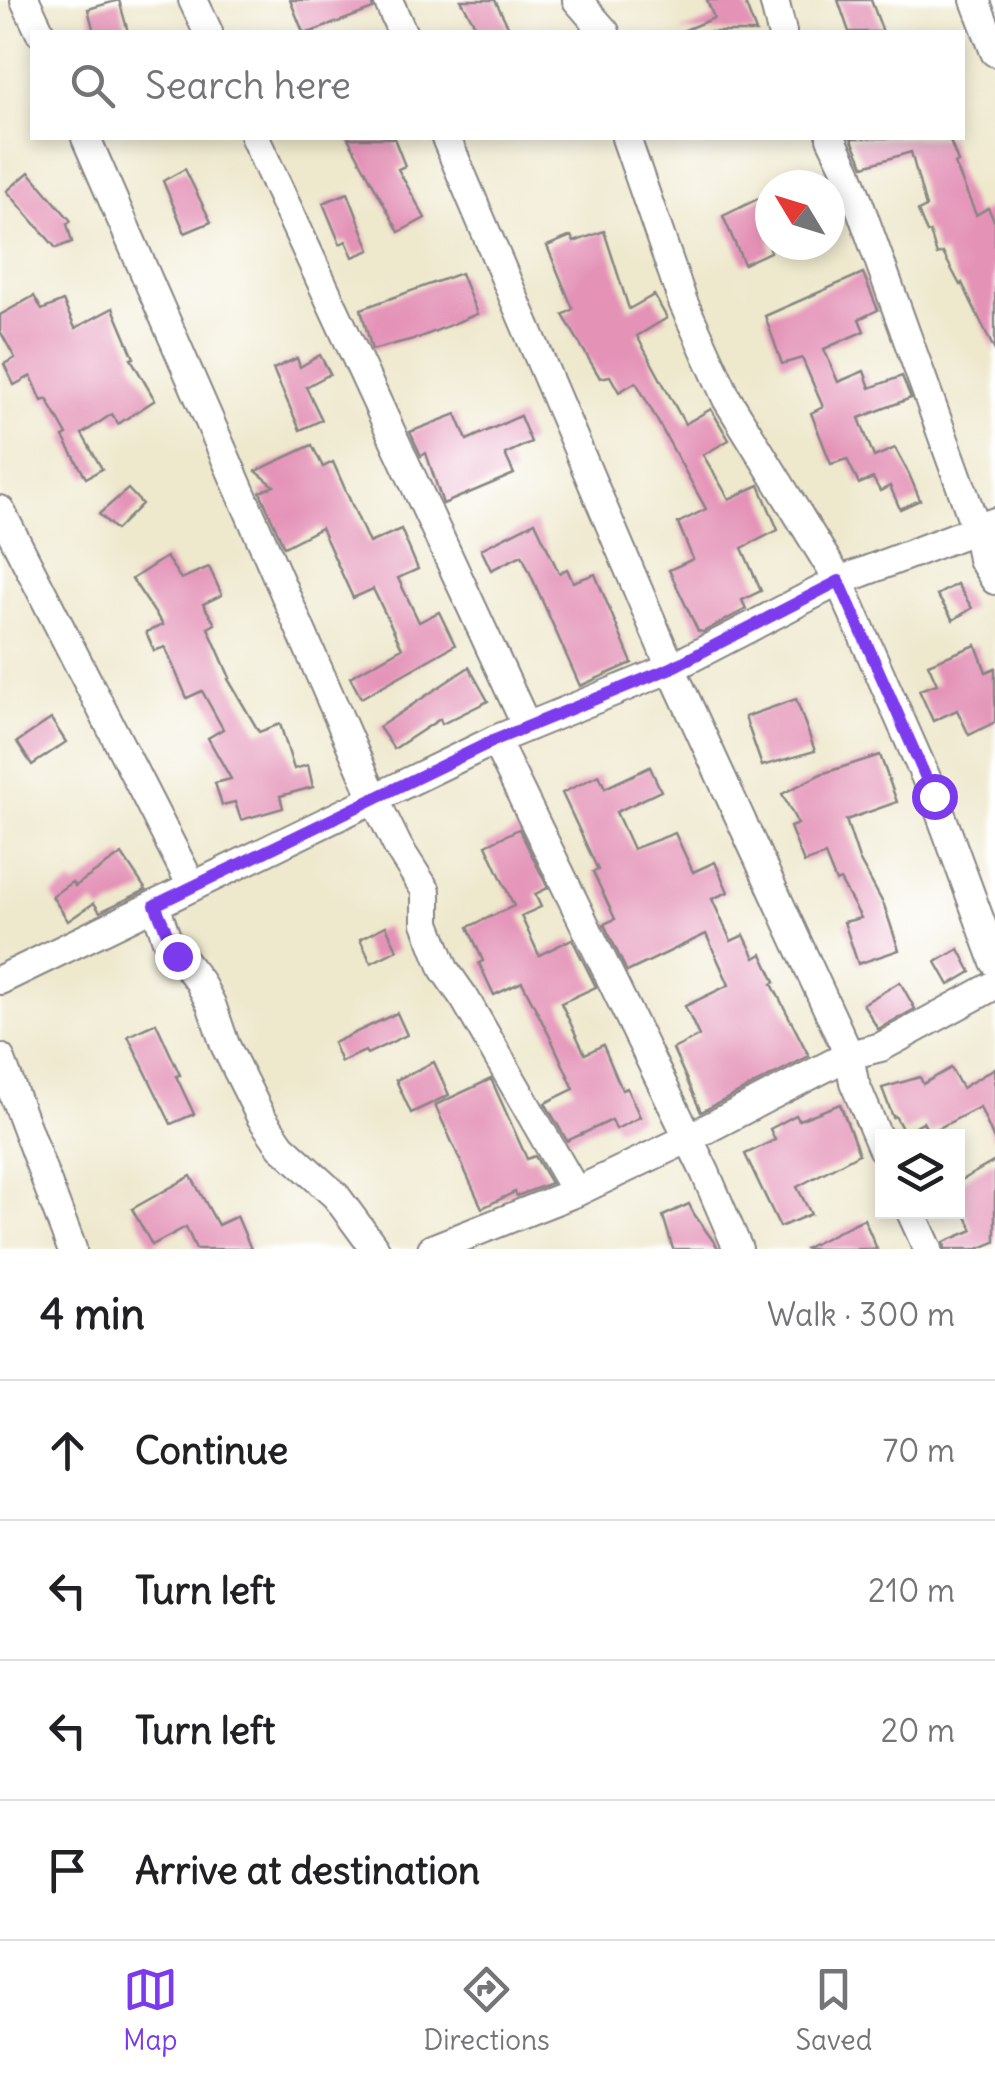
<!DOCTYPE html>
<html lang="en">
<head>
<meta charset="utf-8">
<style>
  :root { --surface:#fff; --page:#f2f2f2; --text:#202124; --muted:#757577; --line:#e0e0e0; --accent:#7c3aed }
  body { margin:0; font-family:Delius,sans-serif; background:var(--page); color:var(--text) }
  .controls { position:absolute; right:30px; bottom:30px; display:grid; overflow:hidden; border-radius:0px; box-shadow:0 5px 15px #0003 }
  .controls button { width:90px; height:90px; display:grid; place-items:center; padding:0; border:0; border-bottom:2px solid var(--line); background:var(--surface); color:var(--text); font:50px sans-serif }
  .compass { position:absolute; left:755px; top:170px; width:90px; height:90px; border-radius:50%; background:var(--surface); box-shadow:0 5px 15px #0003; rotate:308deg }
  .stop { position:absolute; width:30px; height:30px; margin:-22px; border:8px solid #7c3aed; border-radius:50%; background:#fff }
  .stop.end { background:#7c3aed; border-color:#fff; box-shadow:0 2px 10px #0008 }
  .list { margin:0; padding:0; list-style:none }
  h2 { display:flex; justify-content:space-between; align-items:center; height:130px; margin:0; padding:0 40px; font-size:42px }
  h2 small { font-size:32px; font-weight:400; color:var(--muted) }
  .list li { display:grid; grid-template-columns:65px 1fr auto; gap:30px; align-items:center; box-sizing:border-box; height:140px; padding:0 40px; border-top:2px solid var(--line) }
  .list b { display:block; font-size:38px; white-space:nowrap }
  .list em { font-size:32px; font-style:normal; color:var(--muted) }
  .icon { flex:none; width:55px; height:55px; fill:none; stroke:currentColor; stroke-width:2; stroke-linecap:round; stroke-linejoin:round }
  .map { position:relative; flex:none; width:995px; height:1249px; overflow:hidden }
  .search { position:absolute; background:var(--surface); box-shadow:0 5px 15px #0003; left:30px; right:30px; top:30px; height:110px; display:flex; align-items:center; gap:25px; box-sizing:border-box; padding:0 35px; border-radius:0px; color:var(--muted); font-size:38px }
  .sheet { height:690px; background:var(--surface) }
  nav { display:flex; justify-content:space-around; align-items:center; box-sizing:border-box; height:140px; border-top:2px solid var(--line); background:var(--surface); font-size:28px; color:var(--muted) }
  nav a { display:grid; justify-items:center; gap:5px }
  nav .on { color:var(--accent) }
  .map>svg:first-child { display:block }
</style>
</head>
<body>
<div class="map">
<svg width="995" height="1249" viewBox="0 0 995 1249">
  <rect width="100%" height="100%" fill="#fff"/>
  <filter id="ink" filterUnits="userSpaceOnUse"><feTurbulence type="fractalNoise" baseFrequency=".01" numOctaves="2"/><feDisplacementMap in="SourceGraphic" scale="20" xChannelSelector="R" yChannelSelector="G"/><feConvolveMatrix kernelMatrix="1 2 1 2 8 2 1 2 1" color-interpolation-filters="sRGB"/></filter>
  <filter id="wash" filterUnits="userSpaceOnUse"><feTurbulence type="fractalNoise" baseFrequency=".0048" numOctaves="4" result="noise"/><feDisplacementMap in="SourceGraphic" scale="40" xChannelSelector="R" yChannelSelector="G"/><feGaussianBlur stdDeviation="2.25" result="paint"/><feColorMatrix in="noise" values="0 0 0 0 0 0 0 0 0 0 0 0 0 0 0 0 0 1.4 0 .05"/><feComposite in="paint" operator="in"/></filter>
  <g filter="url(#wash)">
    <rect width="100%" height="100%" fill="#eee8cc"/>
    <g id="blocks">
      <!-- building -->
      <g fill="#e493b7">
        <path d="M119,0L128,32H94L88,9Z"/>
        <path d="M290,0H371L373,9L311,32H303Z"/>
        <path d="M461,0H495L511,32H479Z"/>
        <path d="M707,0H744L756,32H680L714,18Z"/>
        <path d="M838,0H871L883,32H849Z"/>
        <path d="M348,138H394L405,166L398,169L425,218L399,232Z"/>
        <path d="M851,138H949L958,162L955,164L976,215L988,208L995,222V351L962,283L960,285L943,253L937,255L930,232L927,233L918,211L926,207L911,152L864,166Z"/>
        <path d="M185,169L211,222L185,233L163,181Z"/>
        <path d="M29,172L71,221L67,224L72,242L56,248L7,191Z"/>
        <path d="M348,193L370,250L353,257L346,241L340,244L323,203Z"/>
        <path d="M764,196L770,210V252L744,264L723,216Z"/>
        <path d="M604,231L629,309L654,295L667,318L637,336L685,424L711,409L729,440L703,455L729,499L759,485L778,530L742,548L761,591L742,600L746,609L703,632L698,631L669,570L693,559L678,523L706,509L636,382L619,392L610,376L600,378L563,315L573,309L547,246L571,236L574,242Z"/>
        <path d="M461,273L477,314L421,337L372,350L361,309Z"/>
        <path d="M863,273L878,310L859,319L864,331L824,349L838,382L864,371L870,388L902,376L911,398L859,418L874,457L895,448L909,474L920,500L900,509L890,486L880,491L873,478L859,484L847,459L831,464L811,413L823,407L802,358L782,364L765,316Z"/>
        <path d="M34,296L42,310L63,301L75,328L113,308L134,358L131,359L155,400L118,424L112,414L82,434L102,469L86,478L63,437L67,435L47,399L42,401L31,376L14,385L4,364L15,358L0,331V315Z"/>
        <path d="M320,355L330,374L306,387L322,420L300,430L273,369L297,358L300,367Z"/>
        <path d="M456,414L467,440L520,416L531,442L505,454L514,474L443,504L426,453L421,456L410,432Z"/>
        <path d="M312,445L323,467L333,462L369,543L401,529L418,569L398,578L419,622L439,612L455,645L361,698L350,677L402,648L373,589L353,598L321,528L284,547L260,492L274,486L256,471Z"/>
        <path d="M128,489L142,504L116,530L99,514Z"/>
        <path d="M535,522L559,573L567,569L573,582L595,574L632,663L580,686L522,555L491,570L481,549Z"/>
        <path d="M166,557L181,579L209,567L222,595L203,604L215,624L208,628L230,678L228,679L259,732L280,724L294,769L308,765L313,787L280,796L283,808L241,820L235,802L222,805L215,783L231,779L208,738L223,729L202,691L187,698L165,647L154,651L146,632L163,625L132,579Z"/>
        <path d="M957,584L972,608L953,620L937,595Z"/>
        <path d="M976,645L986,672L995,668V722L969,735L957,710L933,721L919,690L937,684L928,664Z"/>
        <path d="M469,667L488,701L442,724L440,719L394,749L379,727Z"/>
        <path d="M796,699L815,751L762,766L745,717Z"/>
        <path d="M51,719L66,742L32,765L17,742Z"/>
        <path d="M880,755L897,802L846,820L859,859L884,905L899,950L858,964L844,922L861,918L840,880L836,882L825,855L804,863L790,827L798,824L782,794L821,774Z"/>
        <path d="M650,767L661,791L616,812L633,849L675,833L693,872L715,862L728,892L712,899L731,941L744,935L755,958L762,954L775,982L772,984L809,1056L701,1112L673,1049L699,1036L685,1006L729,985L706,934L627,972L604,924L615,919L593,872L598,870L562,793L599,775L605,788Z"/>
        <path d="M519,829L548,888L535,894L541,907L521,916L539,955L572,939L596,987L561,1003L585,1054L603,1045L622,1090L627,1088L640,1117L616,1129L612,1120L567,1141L545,1103L574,1089L552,1041L522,982L494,995L479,963L483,961L468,927L514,906L486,845Z"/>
        <path d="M122,854L146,890L100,912L94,903L68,921L52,896L72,882L75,886Z"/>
        <path d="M386,926L397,950L371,963L360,939Z"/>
        <path d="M959,949L971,972L949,985L936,962Z"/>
        <path d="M900,982L915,1009L878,1029L863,1004Z"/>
        <path d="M397,1013L407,1035L367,1054L365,1051L341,1062L333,1043Z"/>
        <path d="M156,1023L180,1075L176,1076L194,1114L171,1124L128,1036Z"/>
        <path d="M434,1062L449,1095L411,1113L396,1080Z"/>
        <path d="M951,1068L962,1088L995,1068V1142L980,1107L929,1133L923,1122L904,1132L895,1116L893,1117L882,1088L920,1077L923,1084Z"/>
        <path d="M491,1079L527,1159L535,1156L551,1183L517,1196L515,1192L482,1208L435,1105Z"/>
        <path d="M840,1104L859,1154L797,1187L811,1214L780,1227L745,1154L775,1140L770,1129L796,1115L799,1120Z"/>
        <path d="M995,1161V1242L978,1249H945L944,1242L973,1230L958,1202V1182Z"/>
        <path d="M191,1176L218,1225L237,1216L251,1249H196L186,1227L152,1245L132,1209Z"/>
        <path d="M689,1204L694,1214L719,1249H673L663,1216Z"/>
        <path d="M864,1219L877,1249H804L855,1223Z"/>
      </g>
    </g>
  </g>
  <g filter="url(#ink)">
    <use href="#blocks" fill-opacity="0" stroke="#888584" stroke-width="2.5"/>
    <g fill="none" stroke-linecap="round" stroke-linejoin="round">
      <!-- street casing -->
      <g stroke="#888584" stroke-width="32">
        <g id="street">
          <path d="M25,0L40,32"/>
          <path d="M193,0L208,32"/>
          <path d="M388,0L402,32"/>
          <path d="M577,0L605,32"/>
          <path d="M774,0L782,32"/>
          <path d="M975,0L995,52"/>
          <path d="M86,138L374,798L398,847L426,891V923L444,969L465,999L576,1192"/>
          <path d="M255,138L527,727"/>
          <path d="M446,138L671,668L849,1055L854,1082L882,1148"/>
          <path d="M626,138L683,302L727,399L839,581L934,796L995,962"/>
          <path d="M831,138L847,171L977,531L982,559L995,580"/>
          <path d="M0,510L192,886"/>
          <path d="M495,740L705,1172L738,1249"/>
          <path d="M155,905L167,940L199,981L211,1004L225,1045L261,1117L281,1146L336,1196L375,1249"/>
          <path d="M0,980L495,740L671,668L839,581L995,522"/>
          <path d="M0,1058L72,1249"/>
          <path d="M911,1212L928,1249"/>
          <path d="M432,1249L576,1192L687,1139L849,1055L881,1047L995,985"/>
        </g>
      </g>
      <!-- street -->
      <use href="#street" stroke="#fff" stroke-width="28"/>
    </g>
  </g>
  <g fill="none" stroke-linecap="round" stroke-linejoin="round" filter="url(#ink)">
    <!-- route -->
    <path stroke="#7c3aed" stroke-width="12" d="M177,956L155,905L495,740L671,668L839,581L934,796"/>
  </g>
</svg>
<div class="controls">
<button><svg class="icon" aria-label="layers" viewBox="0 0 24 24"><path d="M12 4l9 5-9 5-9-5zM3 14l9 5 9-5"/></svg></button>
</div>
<svg class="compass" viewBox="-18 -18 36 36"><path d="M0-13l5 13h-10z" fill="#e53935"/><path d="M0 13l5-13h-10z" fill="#757577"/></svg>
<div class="stop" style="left:934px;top:796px"></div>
<div class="stop end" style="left:177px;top:956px"></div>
<div class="search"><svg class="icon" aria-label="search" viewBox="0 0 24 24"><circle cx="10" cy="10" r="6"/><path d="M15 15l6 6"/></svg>Search here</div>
</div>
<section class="sheet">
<h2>4 min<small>Walk · 300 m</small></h2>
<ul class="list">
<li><svg class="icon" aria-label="ahead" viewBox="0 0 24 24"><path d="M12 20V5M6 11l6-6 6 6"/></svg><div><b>Continue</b></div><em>70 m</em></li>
<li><svg class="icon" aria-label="left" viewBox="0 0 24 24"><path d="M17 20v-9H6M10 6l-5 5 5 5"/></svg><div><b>Turn left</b></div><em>210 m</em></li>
<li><svg class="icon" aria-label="left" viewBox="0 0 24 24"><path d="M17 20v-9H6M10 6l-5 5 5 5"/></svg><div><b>Turn left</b></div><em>20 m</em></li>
<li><svg class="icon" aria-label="arrive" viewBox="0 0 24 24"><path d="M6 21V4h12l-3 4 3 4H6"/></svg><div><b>Arrive at destination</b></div></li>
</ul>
</section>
<nav>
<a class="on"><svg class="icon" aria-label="map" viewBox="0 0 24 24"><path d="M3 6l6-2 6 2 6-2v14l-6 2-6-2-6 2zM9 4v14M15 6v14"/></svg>Map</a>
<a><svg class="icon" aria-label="directions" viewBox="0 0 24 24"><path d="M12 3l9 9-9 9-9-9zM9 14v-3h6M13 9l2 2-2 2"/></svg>Directions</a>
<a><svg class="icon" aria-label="saved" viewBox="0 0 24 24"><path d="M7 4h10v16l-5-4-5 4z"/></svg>Saved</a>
</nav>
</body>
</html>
